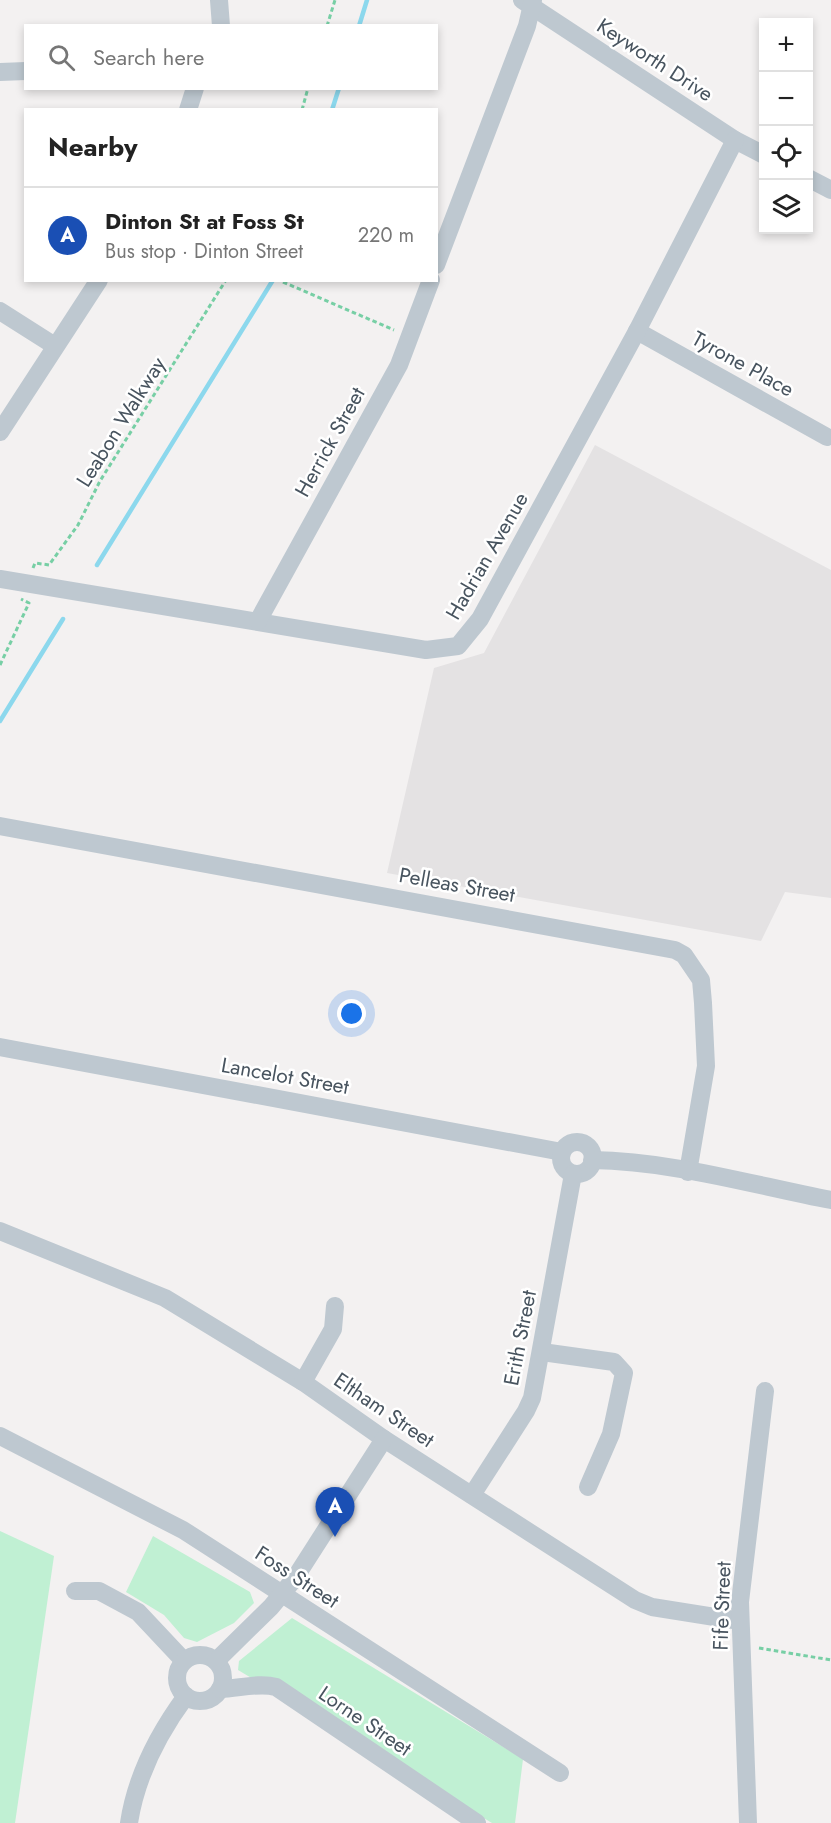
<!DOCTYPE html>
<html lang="en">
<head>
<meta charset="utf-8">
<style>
  :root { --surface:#fff; --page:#f2f2f2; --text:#222; --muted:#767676; --line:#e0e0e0; --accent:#7c3aed }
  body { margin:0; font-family:Jost,sans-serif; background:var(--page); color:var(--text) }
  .controls { position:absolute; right:18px; top:18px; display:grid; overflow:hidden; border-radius:0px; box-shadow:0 3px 9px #0003 }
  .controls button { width:54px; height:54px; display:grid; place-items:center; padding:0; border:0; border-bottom:2px solid var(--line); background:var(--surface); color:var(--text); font:30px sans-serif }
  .you { position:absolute; left:352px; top:1014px; width:21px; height:21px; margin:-15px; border:4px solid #fff; border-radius:50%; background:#1a73e8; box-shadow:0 0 0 9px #1a73e833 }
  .badge { display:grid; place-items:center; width:39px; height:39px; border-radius:50%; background:var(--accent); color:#fff; font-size:20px; font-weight:700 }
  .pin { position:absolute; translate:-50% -50px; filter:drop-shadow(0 2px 3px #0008) }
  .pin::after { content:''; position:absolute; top:32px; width:21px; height:18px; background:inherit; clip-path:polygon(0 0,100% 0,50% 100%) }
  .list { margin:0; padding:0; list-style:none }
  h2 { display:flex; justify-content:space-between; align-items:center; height:78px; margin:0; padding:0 24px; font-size:26px }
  h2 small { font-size:20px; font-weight:400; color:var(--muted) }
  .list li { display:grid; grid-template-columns:39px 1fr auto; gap:18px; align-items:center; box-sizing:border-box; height:96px; padding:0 24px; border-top:2px solid var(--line) }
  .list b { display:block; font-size:22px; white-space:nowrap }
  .list p { margin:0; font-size:20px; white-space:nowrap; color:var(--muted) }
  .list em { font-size:20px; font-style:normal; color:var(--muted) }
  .icon { flex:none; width:33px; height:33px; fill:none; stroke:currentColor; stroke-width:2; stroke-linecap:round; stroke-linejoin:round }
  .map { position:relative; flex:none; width:831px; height:1823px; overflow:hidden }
  .search { position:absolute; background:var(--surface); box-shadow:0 3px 9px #0003; left:24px; top:24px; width:414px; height:66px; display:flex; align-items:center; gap:15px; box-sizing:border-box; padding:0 21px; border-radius:0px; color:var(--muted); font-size:22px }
  .panel { position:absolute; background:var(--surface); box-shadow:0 3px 9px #0003; left:24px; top:108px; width:414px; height:174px; border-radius:0px }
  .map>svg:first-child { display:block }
</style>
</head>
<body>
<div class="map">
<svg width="831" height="1823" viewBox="0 0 831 1823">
  <rect width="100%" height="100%" fill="#f3f1f1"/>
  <!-- education -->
  <path fill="#e4e2e3" d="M595,445L831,570V898L785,892L761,941L387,873L434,668L484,653Z"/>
  <!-- green -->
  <g fill="#c0f0d3">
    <path d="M0,1531L54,1556L15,1823H0Z"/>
    <path d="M153,1536L250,1592L254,1603L234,1623L197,1642L184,1638L164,1615L126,1592Z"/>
    <path d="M292,1618L523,1759L515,1823H492L238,1670L239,1661Z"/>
  </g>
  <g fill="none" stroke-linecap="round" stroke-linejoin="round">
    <!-- stream -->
    <g stroke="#8cd8ed" stroke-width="4.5">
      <path d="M359,26L367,0"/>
      <path d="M332,110L339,88"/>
      <path d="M97,565L273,280"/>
      <path d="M0,721L63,619"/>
    </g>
    <!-- path -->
    <g stroke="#77cfa5" stroke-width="3" stroke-dasharray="4.5 3" stroke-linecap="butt">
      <path d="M327,26L335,0"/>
      <path d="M302,110L308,88"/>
      <path d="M283,282L394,330"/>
      <path d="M33,568L35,563L49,565L78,525L100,481L226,280"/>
      <path d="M0,665L29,603L21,599"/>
      <path d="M759,1648L831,1660"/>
    </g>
    <!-- minor -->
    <g stroke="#bec8d0" stroke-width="18">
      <path d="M219,0L221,26"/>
      <path d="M522,0L735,140L764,155"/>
      <path d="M0,72L26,71"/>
      <path d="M188,110L195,88"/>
      <path d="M808,178L831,190"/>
      <path d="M436,265L527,26L533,0"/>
      <path d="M0,311L55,346"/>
      <path d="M637,331L827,437"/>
      <path d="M0,432L99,280"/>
      <path d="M0,579L426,650L458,646L480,619L637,331L735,140"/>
      <path d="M258,621L399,365L431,280"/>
      <path d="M0,826L675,950L684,955L701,980L703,1003L706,1066L688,1172"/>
      <path d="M0,1047L562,1152"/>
      <circle cx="577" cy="1158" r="16"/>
      <path d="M592,1160C672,1161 753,1185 831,1200"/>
      <path d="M0,1231L165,1298L303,1382L384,1439L635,1600L652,1607L740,1621"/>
      <path d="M542,1352L614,1362L624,1373L611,1434L588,1487"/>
      <path d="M303,1382L333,1329L335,1306"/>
      <path d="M0,1436L183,1530L560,1773"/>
      <path d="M472,1495L526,1411L532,1398L573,1174"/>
      <path d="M75,1591H99L138,1612L184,1661"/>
      <circle cx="200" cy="1678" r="23"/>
      <path d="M216,1661L271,1607L295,1578L384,1439"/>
      <path d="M220,1689C237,1689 259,1682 276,1687L477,1823"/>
      <path d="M129,1823C136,1777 158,1734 186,1696"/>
      <path d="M748,1823L740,1602L765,1391"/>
    </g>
  </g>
  <g text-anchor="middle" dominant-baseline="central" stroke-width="5" stroke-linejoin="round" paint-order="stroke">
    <!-- street labels -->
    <g font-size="21" fill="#48545f" stroke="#fff">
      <text transform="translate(655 60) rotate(33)">Keyworth Drive</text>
      <text transform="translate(743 364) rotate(29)">Tyrone Place</text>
      <text transform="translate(121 422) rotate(-58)">Leabon Walkway</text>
      <text transform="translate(330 442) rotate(-61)">Herrick Street</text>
      <text transform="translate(487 556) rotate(-60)">Hadrian Avenue</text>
      <text transform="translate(457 885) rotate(10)">Pelleas Street</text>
      <text transform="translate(285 1076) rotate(10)">Lancelot Street</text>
      <text transform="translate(520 1338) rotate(-79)">Erith Street</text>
      <text transform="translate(384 1410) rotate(34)">Eltham Street</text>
      <text transform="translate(297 1577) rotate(33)">Foss Street</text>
      <text transform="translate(722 1606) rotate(-88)">Fife Street</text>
      <text transform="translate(365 1721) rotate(34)">Lorne Street</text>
    </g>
  </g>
</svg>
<div class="controls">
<button>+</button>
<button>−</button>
<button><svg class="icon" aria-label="locate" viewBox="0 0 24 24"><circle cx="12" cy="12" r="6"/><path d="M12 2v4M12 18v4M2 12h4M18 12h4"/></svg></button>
<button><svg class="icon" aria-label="layers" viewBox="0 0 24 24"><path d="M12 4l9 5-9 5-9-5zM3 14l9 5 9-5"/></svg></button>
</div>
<div class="you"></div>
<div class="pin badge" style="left:335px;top:1537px;background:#1a4fb4">A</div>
<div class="search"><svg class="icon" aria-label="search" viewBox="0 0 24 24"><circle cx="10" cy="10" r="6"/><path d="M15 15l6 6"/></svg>Search here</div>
<section class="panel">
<h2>Nearby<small></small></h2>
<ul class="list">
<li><span class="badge" style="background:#1a4fb4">A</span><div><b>Dinton St at Foss St</b><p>Bus stop · Dinton Street</p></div><em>220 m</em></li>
</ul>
</section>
</div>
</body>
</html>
